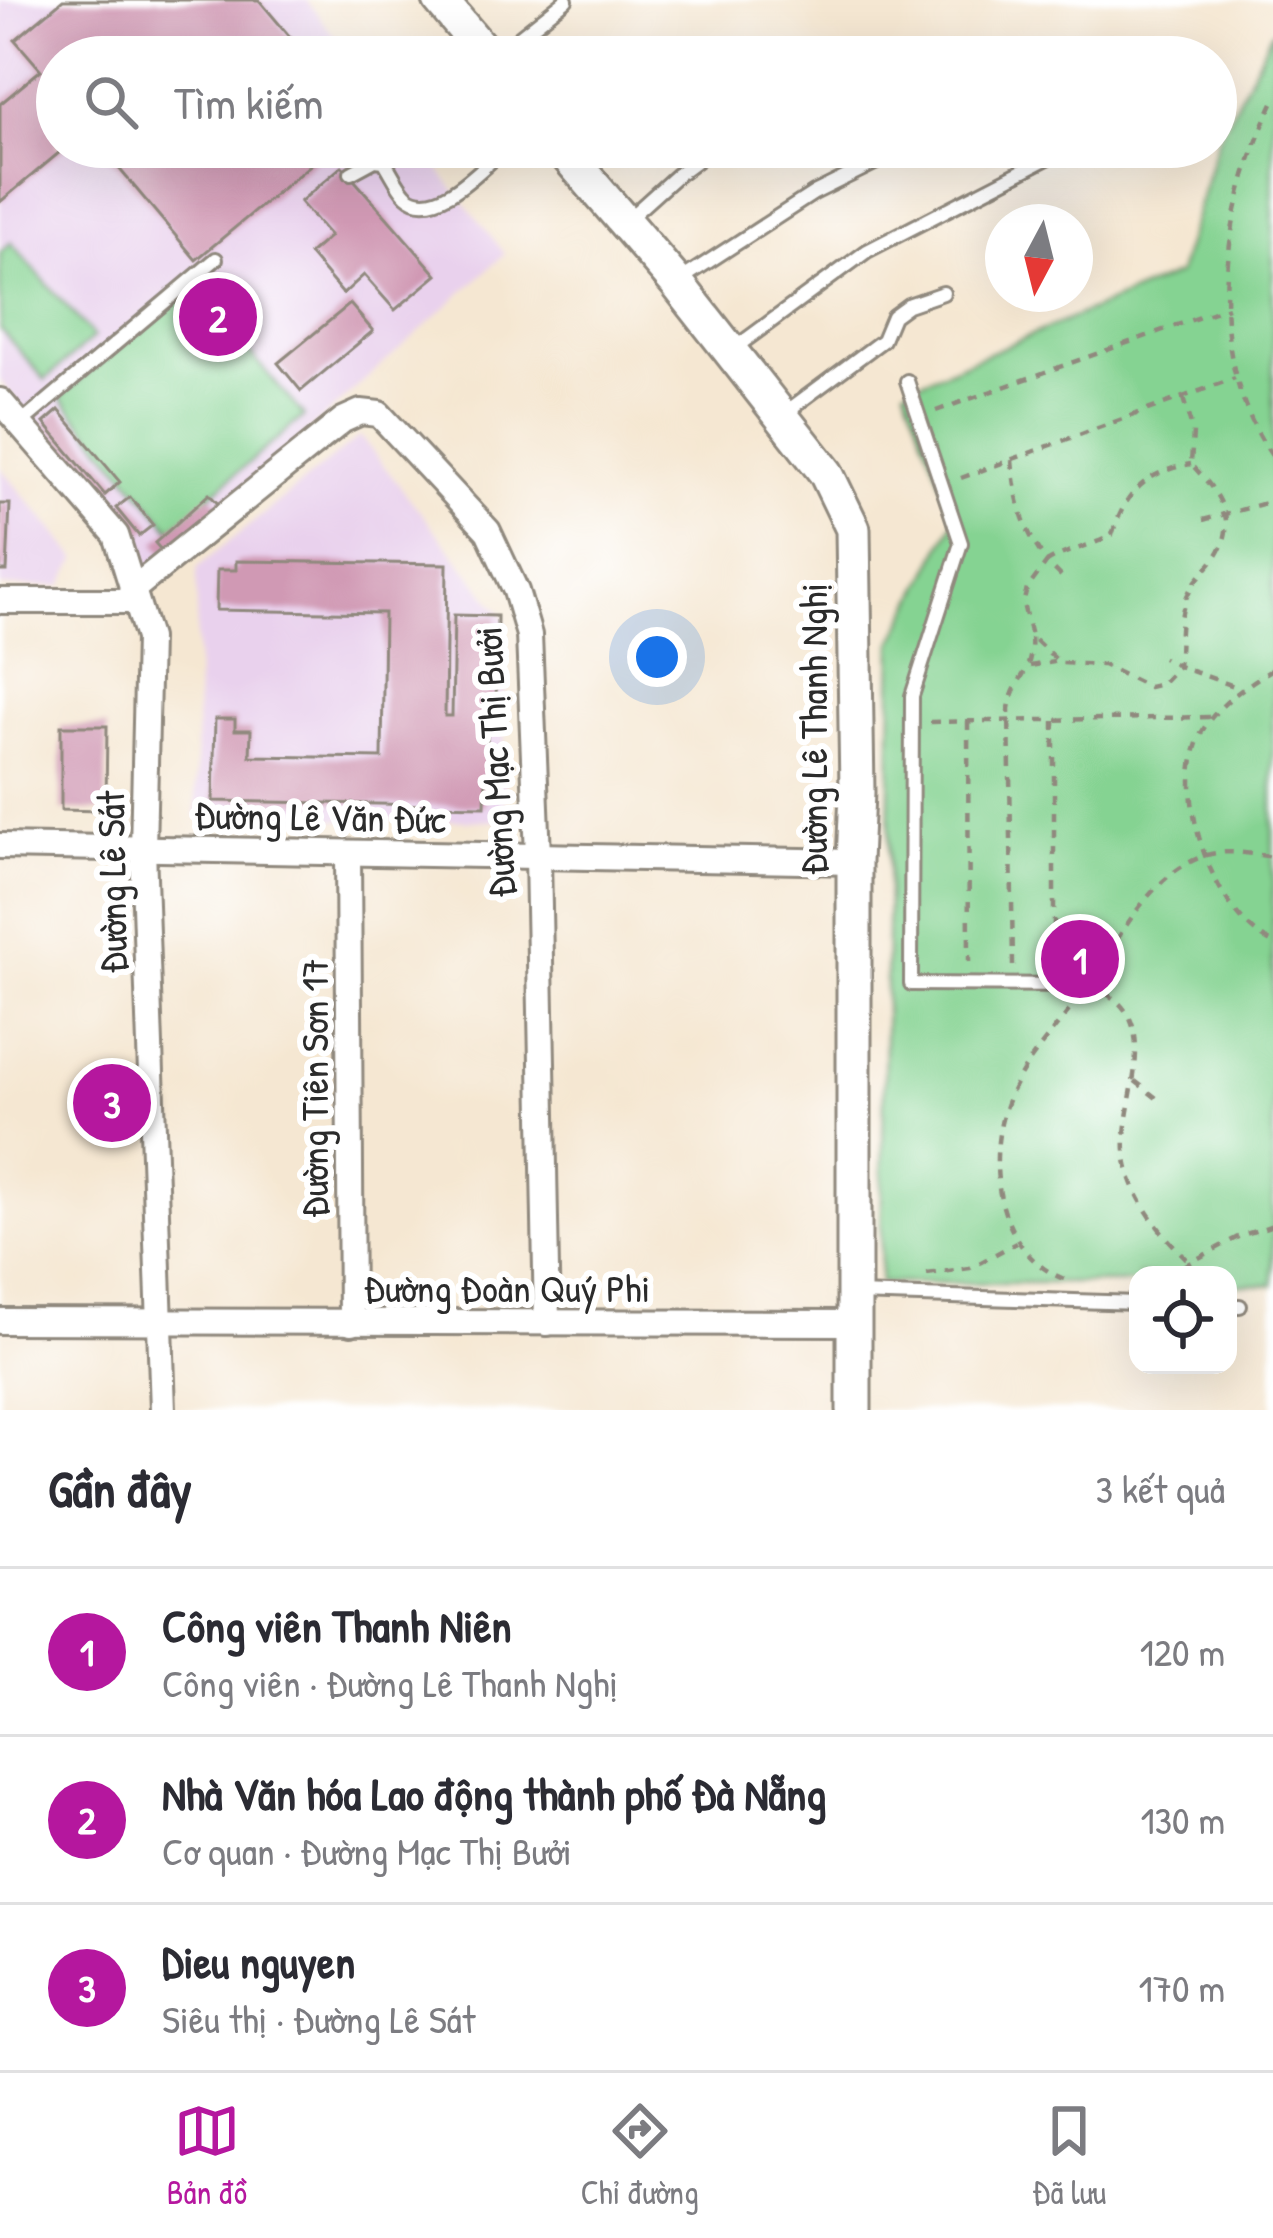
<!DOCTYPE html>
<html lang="vi">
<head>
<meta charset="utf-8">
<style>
  :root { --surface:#fff; --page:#f7f7f7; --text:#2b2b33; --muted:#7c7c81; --line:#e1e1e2; --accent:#b5179e }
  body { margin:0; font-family:"Patrick Hand",sans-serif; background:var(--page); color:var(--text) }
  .controls { position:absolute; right:36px; bottom:36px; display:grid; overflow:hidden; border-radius:24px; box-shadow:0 12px 48px #0002 }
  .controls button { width:108px; height:108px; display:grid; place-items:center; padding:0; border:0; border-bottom:3px solid var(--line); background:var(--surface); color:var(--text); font:60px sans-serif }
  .compass { position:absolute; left:985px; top:204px; width:108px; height:108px; border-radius:50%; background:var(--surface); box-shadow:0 12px 48px #0002; rotate:187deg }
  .you { position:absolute; left:657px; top:657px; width:42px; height:42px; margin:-30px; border:9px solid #fff; border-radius:50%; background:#1a73e8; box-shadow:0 0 0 18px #1a73e833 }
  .badge { display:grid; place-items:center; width:78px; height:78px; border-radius:50%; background:var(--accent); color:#fff; font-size:39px; font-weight:700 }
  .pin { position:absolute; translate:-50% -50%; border:6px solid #fff; box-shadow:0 3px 12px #0006 }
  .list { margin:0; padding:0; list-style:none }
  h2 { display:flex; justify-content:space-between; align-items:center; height:156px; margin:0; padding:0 48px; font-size:51px }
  h2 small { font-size:39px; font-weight:400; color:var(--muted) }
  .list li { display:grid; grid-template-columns:78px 1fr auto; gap:36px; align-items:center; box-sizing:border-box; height:168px; padding:0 48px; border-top:3px solid var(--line) }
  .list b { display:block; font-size:45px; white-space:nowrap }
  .list p { margin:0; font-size:39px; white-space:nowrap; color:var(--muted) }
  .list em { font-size:39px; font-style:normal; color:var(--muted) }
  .icon { flex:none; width:66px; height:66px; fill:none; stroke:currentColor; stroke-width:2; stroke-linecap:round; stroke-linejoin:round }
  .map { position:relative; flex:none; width:1273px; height:1410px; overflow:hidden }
  .search { position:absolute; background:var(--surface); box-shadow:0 12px 48px #0002; left:36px; right:36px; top:36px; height:132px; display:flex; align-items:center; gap:30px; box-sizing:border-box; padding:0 42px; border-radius:66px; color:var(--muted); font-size:45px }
  .sheet { height:660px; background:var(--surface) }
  nav { display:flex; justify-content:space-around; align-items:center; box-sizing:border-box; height:168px; border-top:3px solid var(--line); background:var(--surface); font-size:33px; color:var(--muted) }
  nav a { display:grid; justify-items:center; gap:6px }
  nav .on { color:var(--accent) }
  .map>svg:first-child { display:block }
</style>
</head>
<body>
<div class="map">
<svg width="1273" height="1410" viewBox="0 0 1273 1410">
  <rect width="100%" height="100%" fill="#fff"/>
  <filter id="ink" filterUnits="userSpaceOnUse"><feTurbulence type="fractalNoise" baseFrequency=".00833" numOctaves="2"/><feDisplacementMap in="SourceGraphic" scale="24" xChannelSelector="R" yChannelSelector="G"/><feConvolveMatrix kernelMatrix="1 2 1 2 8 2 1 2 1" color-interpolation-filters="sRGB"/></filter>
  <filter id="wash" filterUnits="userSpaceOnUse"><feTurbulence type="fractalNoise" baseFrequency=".004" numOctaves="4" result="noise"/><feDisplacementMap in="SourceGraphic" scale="48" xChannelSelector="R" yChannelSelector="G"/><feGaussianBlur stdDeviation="2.7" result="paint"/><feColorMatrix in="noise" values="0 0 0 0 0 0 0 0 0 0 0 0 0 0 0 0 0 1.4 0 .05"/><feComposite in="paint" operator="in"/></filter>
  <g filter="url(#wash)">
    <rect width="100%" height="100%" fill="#f5e7d2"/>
    <!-- built -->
    <g fill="#e9d1ed">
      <path d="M0,0H306L351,57H57V147H421L505,254L153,571L0,380Z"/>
      <path d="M360,436L505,618L504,821L196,818L197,568Z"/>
      <path d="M0,467L77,558L62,586L0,587Z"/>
    </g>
    <!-- green -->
    <g fill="#85d392" stroke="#587f5e" stroke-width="3">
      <path d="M1273,30V1285L1228,1284V1275H1138V1283H880L893,643L955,519L905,388L1178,274L1218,139Z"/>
      <path d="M11,243L94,337L45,380L0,329V253Z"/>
      <path d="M192,285L304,416L171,529L60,397Z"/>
    </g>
    <g id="blocks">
      <!-- building -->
      <g fill="#d099b4">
        <path d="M63,0H259L307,57H57V147H66L0,202V104L41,70L15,40Z"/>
        <path d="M101,147H332L196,260Z"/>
        <path d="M342,166L437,275L395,310L364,275L343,294L309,254L330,236L300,202Z"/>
        <path d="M350,304L373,331L301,391L278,363Z"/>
        <path d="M59,410L120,482L105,495L44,423Z"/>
        <path d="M209,494L221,507L167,557L155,543Z"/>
        <path d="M130,497L153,525L139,536L116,508Z"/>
        <path d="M0,504H10L7,571H0Z"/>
        <path d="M236,561L447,564L445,716H452L454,615L497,616L496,722H487V755L495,763V772H486L485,806L213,801L215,719H235V730H251L250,756L382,758L384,613L216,610L217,570H236Z"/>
        <path d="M61,726H107L106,804L101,811L61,810Z"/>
      </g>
    </g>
  </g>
  <g filter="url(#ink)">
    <use href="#blocks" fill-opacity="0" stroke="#90897e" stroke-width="3"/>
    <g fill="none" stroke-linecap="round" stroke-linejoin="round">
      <!-- lane casing -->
      <g stroke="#90897e" stroke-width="18">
        <g id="lane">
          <path d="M494,57L566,0"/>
          <path d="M351,173L375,160L384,161C391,171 397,186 406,195C435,222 485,165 506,147"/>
          <path d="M626,221L677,175L715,147"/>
          <path d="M677,282L814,193L907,147"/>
          <path d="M732,350L867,251L1065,149"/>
          <path d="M907,381L961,543L912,696L911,984L1089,985"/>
          <path d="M782,415L883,340L893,316L908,305L943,293"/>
          <path d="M20,424L216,259"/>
          <path d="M856,1294L1138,1303"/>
          <path d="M1228,1306H1240"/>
        </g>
      </g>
      <!-- street casing -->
      <g stroke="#90897e" stroke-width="30">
        <g id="street">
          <path d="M0,401L116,535L148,638L143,849L163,1410"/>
          <path d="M131,591L343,420L361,412L379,414L488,531L516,591L529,635L538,856L547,1323"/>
          <path d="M0,601H134"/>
          <path d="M0,846L854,862"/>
          <path d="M348,853L351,1323"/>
          <path d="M0,1321L853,1323"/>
        </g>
      </g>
      <!-- secondary casing -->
      <g stroke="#90897e" stroke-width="39">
        <g id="secondary">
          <path d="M440,0L488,57"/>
          <path d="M560,147L676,282L826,473L853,529L857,792L854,862V1410"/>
        </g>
      </g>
      <!-- path -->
      <g stroke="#90897e" stroke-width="4.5" stroke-dasharray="9 9" stroke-linecap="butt">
        <path d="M1273,103C1222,210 1200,355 1273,457"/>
        <path d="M1183,398L1193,432L1191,464C1220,494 1242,523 1212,562C1204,572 1195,580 1189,592C1177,615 1181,641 1178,666L1242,689"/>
        <path d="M936,411L1228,307"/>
        <path d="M1012,460C1015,498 1023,531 1047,562C1068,549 1090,547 1112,535C1126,491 1146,472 1191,464"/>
        <path d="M961,478L1235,378"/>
        <path d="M1203,520L1273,501"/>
        <path d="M1061,576L1047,562L1027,589L1023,604L1031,636L1060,663L1103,665L1149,687L1161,684L1178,666L1163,658"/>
        <path d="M1030,666L1054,662"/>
        <path d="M1273,669C1248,684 1218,704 1203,730C1169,789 1212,915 1273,943"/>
        <path d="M968,721L969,962"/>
        <path d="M1054,721V967"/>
        <path d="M930,722L1212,717"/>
        <path d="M1013,966L1009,709C1013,677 1034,676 1031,636"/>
        <path d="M1098,971C1124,928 1155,871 1207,855C1226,849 1253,854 1273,857"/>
        <path d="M1105,993C1163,1024 1121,1101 1125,1150C1128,1195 1160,1233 1190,1262"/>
        <path d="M1135,1081L1159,1100"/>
        <path d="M927,1274L970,1268L1016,1243"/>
        <path d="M1167,1275L1240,1236L1273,1225"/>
        <path d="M1064,1279C993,1252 982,1148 1014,1087C1029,1057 1054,1031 1074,1004"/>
      </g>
      <!-- lane -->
      <use href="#lane" stroke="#fff" stroke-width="12"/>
      <!-- street -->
      <use href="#street" stroke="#fff" stroke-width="24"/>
      <!-- secondary -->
      <use href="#secondary" stroke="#fff" stroke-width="33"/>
    </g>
  </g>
  <g text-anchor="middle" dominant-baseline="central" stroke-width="12" stroke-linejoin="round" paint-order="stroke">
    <!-- street labels -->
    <g font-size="39" fill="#2b2b2b" stroke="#fff">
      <text transform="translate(812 729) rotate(-90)">Đường Lê Thanh Nghị</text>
      <text transform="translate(494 762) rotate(-93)">Đường Mạc Thị Bưởi</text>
      <text transform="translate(320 816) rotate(1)">Đường Lê Văn Đức</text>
      <text transform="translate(111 882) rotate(-91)">Đường Lê Sát</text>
      <text transform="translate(313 1088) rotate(-90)">Đường Tiên Sơn 17</text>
      <text x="507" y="1287">Đường Đoàn Quý Phi</text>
    </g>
  </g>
</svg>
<div class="controls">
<button><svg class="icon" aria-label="locate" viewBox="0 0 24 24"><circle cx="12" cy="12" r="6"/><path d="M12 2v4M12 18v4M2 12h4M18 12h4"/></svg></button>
</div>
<svg class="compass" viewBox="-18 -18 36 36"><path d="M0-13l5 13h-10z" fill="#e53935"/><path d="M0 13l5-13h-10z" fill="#7c7c81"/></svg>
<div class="you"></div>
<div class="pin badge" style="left:1080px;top:959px">1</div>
<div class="pin badge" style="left:218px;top:317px">2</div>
<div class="pin badge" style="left:112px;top:1103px">3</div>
<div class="search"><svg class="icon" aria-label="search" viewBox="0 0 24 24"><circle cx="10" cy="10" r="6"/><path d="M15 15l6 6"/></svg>Tìm kiếm</div>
</div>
<section class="sheet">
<h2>Gần đây<small>3 kết quả</small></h2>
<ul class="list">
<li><span class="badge">1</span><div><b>Công viên Thanh Niên</b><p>Công viên · Đường Lê Thanh Nghị</p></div><em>120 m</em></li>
<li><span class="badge">2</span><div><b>Nhà Văn hóa Lao động thành phố Đà Nẵng</b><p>Cơ quan · Đường Mạc Thị Bưởi</p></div><em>130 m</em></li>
<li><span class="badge">3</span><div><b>Dieu nguyen</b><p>Siêu thị · Đường Lê Sát</p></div><em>170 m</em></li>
</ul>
</section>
<nav>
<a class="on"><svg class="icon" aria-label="map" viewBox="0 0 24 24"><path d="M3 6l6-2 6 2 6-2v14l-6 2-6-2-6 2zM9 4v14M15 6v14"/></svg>Bản đồ</a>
<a><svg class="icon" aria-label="directions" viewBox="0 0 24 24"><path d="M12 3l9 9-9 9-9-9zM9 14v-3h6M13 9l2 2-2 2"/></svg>Chỉ đường</a>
<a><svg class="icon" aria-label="saved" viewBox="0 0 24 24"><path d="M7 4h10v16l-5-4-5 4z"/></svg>Đã lưu</a>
</nav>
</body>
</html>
